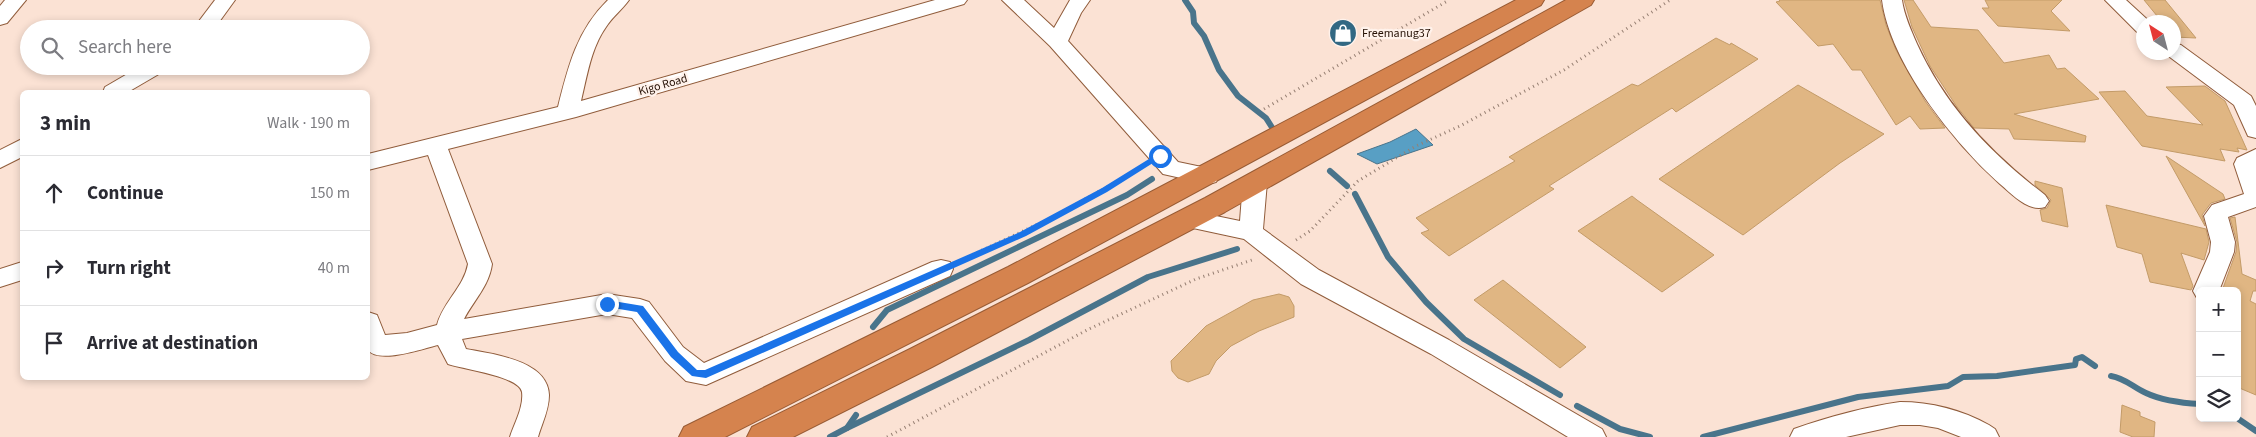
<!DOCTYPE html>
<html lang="en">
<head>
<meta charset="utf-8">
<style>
  :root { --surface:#fff; --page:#f2f2f3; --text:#2b2b33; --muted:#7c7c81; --line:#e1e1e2 }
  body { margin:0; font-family:"Source Sans 3",sans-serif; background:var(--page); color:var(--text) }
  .controls { position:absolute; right:15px; bottom:15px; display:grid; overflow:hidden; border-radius:8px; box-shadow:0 2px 8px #0003 }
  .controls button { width:45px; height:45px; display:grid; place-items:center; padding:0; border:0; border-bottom:1px solid var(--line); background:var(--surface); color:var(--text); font:25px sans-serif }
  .compass { position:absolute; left:2136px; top:15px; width:45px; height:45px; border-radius:50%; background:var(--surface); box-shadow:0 2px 8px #0003; rotate:324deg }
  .stop { position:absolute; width:15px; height:15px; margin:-11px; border:4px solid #1a73e8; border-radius:50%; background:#fff }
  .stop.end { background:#1a73e8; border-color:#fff; box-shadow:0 1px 5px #0008 }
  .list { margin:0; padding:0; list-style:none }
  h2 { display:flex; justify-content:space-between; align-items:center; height:65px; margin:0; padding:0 20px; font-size:21px }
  h2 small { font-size:16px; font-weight:400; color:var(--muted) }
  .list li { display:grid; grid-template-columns:32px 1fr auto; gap:15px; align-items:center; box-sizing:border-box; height:75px; padding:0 20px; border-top:1px solid var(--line) }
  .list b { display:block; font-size:19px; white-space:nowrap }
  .list em { font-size:16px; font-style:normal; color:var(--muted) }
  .icon { flex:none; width:28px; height:28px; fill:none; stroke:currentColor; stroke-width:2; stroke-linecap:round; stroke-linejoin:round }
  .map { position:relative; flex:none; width:2256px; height:437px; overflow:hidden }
  .search { position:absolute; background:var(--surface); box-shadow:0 2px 8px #0003; left:20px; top:20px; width:350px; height:55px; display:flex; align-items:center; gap:12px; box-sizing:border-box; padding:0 18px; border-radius:28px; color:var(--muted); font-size:19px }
  .panel { position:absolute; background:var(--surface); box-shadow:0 2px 8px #0003; left:20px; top:90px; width:350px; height:290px; border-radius:8px }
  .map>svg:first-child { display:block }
</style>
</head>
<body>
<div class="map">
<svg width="2256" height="437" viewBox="0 0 2256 437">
  <rect width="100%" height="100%" fill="#fbe2d4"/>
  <!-- water -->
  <path fill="#589fc4" stroke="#49748b" d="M1416,129L1433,145L1377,164L1357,154L1390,142Z"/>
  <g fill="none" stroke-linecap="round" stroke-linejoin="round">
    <!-- stream -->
    <g stroke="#49748b" stroke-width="6">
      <path d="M1185,0L1193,12L1194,23L1204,36L1219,70L1238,96L1266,118L1273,129"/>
      <path d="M1330,171L1347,186"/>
      <path d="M1355,194L1388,257L1426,302L1464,339L1560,395"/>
      <path d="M873,327L887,310L1127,195L1152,179"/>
      <path d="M2111,376C2125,378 2134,388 2146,393C2163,401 2181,403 2200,404"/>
      <path d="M1577,406L1620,429L1650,437"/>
      <path d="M2237,418L2256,431"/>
      <path d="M847,428L1029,340L1148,277L1237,249"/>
      <path d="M830,437L847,428L856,415"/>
      <path d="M1703,437L1858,397L1948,386L1963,377L1997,376L2075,365L2076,359L2082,357L2095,366"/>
    </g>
  </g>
  <!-- building -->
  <g fill="#e0b683" stroke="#c39b68">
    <path d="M1779,0H1880L1886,25L1896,50L1925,101L1945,128L1920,129L1910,116L1896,125L1861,70H1852L1833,44L1818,46L1776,2L1780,1Z"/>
    <path d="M1904,0H1913L1931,27L1978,30L2004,63L2049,55L2057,69L2065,68L2099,99L2014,114L2086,136L2085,142L2014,139L2009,129L1974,128L1957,107L1930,66L1912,27Z"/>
    <path d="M1985,0H2062L2051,11L2070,31L1998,26L1982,8H1989Z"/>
    <path d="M2144,0H2165L2196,38L2174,37V22H2162Z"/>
    <path d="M1716,38L1730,45L1731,43L1758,59L1676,112L1672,108L1549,186L1554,189L1449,256L1421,233L1429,230L1416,218L1515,161L1509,157L1632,84L1638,86Z"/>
    <path d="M1798,85L1884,134L1840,163L1743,235L1659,179Z"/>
    <path d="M2205,86L2225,101L2247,150L2237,148L2239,152L2220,149L2225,161L2142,146L2099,92L2125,91L2147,116L2203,125L2166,87Z"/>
    <path d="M2166,156L2223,194L2225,199L2211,203L2202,215L2205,226Z"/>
    <path d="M2035,181L2062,188L2068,227L2042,221L2040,210L2047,208L2051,200L2035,185Z"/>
    <path d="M1632,196L1637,200L1714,255L1662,292L1578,231Z"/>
    <path d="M2106,205L2206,229L2209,242L2204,260L2181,253L2193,286L2191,290L2150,282L2142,254L2117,247Z"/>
    <path d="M2235,217L2242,274L2256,280V291H2253L2250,301L2256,304V395L2237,387V291H2222L2236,252L2237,242L2230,218Z"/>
    <path d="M1503,280L1586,347L1560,368L1474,300Z"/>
    <path d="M1279,294L1289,297L1294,306V317L1259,331L1231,346L1216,361L1209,374L1188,382L1178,378L1172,371L1171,361L1206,326L1253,300Z"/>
    <path d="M2122,405L2140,412V416L2155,422L2154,437H2133L2120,432Z"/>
  </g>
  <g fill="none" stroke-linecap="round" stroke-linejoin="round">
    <!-- minor casing -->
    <g stroke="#905c3b" stroke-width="2">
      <g id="minor">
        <path d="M5,0H26L7,23L0,25V6Z"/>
        <path d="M215,0H235L214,29H193Z"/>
        <path d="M608,0H629C622,10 612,17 606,27C591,48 587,76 581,101L935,0H967L964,4L576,117L448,149L492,264C489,286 474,300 464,319L607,294L640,299L649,302L683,347L704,363L932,262L941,260L950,262L953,269L950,276L706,385L686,381L665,361L632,318L607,314L462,339L466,349C492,354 548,360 549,395C549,410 542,423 538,437H510C514,424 524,407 522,392C519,376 462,369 448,364L438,345C422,349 379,364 368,350V312L377,315L385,335L407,333L437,325C443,302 464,287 468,264L428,155L368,170V154L558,107C568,67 577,30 608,0Z"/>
        <path d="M1002,0H1024L1054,28L1070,0H1090L1081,13L1068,41L1178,162L1216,170L1219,176L1216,182L1208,184L1163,174L1050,46Z"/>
        <path d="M1882,0H1902C1904,15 1911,30 1917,44C1945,106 1991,154 2045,195L2049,201L2045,207C2028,212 2013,195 2000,184C1954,143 1890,63 1882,0Z"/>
        <path d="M2105,0H2126L2150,22H2144V34L2137,32Z"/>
        <path d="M2174,44L2181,45L2251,96L2256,106V138L2248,136L2234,105L2167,55L2165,52H2174Z"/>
        <path d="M141,66H167L164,71L128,92H103L105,87Z"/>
        <path d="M22,139V157L0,168V150Z"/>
        <path d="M2256,149V207L2228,217L2235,242L2234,252L2219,291H2200V299L2197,298L2193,291L2210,252L2211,242L2204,216L2212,205L2244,194L2234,164L2237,158Z"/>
        <path d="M1255,174L1263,176L1267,182L1263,229L1319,270L1449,340L1602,429L1606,437H1568L1431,354L1301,284L1244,239L1179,225L1175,219L1179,213L1187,210L1240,221L1243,182L1247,176Z"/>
        <path d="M22,262V280L0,287V269Z"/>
        <path d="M1900,402C1931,402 1962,410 1989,425L1995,429L1999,437H1961L1938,428L1920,425H1900L1846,437H1790L1794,429C1828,417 1865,407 1900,402Z"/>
      </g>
    </g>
    <!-- highway casing -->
    <g stroke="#985b34" stroke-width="2">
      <g id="highway">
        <path d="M1516,0H1544L1541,5L1028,283L725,437H679L684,427L1008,267Z"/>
        <path d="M1566,0H1594L1591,5L1225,212L932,367L793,437H747L752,427L910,349L1205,198Z"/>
      </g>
    </g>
    <!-- path -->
    <g stroke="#967f72" stroke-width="3" stroke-dasharray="1 4" stroke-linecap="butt">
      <path d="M1264,109L1449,0"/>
      <path d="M1296,240L1310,231L1358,181L1416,146L1460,126L1564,70L1670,0"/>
      <path d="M959,261L1053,217L1143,167"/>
      <path d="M887,437L1089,329L1196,279L1252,260"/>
    </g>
    <!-- minor -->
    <use href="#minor" fill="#fff" fill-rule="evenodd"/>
    <!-- highway -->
    <use href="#highway" fill="#d5834e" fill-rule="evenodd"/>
  </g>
  <!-- route -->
  <path fill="#1a73e8" d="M1157,154L1164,156L1107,192L1026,236L706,378L692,376L671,357L637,312L607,307L603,304L607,300L643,306L678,352L697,370H705L1020,232L1102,188Z"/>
  <!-- icons -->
  <defs>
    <g id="shop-disc" transform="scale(1.4375)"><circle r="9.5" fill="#326883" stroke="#fff2eb"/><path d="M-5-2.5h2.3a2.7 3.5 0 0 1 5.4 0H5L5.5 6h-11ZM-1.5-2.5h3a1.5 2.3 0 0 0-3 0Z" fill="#fff"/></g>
  </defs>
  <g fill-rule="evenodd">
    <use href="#shop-disc" x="1343" y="33"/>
  </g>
  <g text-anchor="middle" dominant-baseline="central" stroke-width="4.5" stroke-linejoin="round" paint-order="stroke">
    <!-- poi labels -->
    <g font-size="12" fill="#261105" stroke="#fff2eb" text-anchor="start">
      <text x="1362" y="33">Freemanug37</text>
    </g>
    <!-- street labels -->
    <g font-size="12" fill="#261105" stroke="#fff2eb">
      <text transform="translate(663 85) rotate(-16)">Kigo Road</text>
    </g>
  </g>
</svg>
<div class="controls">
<button>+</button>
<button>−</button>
<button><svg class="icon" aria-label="layers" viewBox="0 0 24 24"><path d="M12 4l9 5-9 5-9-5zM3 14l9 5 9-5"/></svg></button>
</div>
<svg class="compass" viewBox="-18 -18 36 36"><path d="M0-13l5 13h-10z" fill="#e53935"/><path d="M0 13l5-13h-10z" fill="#7c7c81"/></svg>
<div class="stop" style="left:1160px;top:156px"></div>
<div class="stop end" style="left:607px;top:304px"></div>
<div class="search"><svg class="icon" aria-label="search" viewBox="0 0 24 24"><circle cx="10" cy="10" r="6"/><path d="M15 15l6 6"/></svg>Search here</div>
<section class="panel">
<h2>3 min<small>Walk · 190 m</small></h2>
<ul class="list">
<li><svg class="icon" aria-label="ahead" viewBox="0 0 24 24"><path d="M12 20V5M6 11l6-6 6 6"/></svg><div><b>Continue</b></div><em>150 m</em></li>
<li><svg class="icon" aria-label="right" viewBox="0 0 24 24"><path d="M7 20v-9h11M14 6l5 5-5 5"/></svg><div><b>Turn right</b></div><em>40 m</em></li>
<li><svg class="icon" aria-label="arrive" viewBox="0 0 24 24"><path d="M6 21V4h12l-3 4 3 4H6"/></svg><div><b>Arrive at destination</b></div></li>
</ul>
</section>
</div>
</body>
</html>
